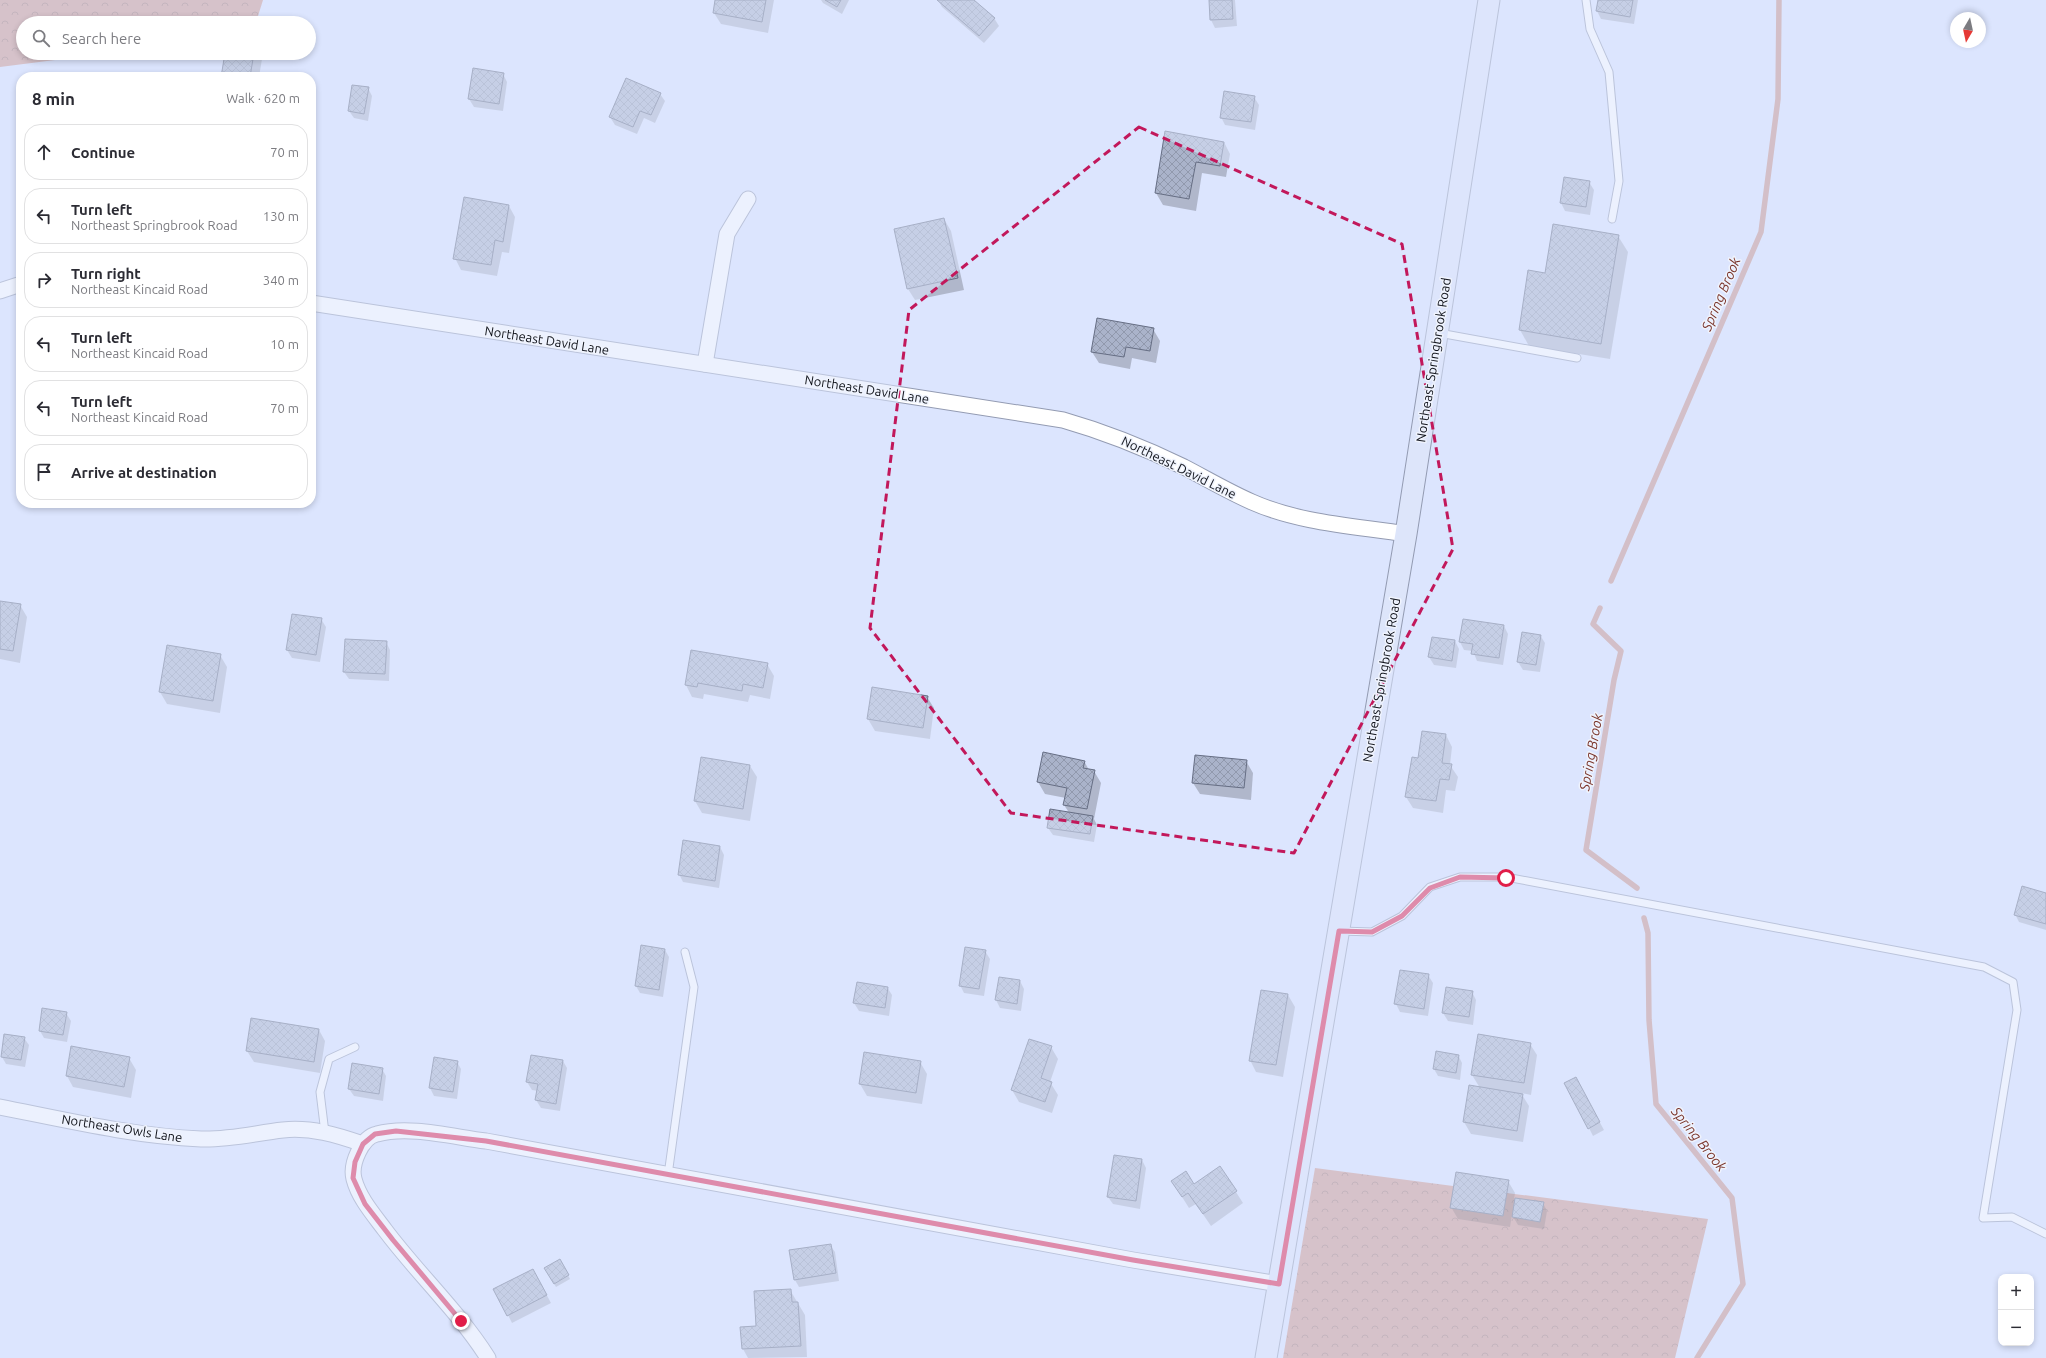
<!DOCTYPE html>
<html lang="en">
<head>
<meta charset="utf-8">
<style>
  :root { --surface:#fff; --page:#f2f2f3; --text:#2b2b33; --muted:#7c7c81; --line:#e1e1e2 }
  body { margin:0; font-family:Ubuntu,sans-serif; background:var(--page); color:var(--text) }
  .controls { position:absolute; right:12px; bottom:12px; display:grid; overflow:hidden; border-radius:8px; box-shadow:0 2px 6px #0003 }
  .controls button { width:36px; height:36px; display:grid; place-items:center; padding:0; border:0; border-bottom:1px solid var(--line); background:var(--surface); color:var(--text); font:20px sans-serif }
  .compass { position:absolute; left:1950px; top:12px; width:36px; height:36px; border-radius:50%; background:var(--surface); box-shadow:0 2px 6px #0003; rotate:189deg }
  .stop { position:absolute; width:12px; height:12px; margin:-9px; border:3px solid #e11d48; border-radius:50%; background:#fff }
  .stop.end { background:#e11d48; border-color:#fff; box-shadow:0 1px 4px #0008 }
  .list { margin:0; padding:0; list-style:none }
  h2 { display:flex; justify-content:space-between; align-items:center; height:52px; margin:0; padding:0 16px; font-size:17px }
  h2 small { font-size:13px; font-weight:400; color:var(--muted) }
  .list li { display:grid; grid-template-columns:26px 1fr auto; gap:12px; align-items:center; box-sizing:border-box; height:56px; margin:0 8px 8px; padding:0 8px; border:1px solid var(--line); border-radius:16px }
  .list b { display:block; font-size:15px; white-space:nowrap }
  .list p { margin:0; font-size:13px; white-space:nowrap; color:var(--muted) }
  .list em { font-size:13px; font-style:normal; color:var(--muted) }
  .icon { flex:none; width:22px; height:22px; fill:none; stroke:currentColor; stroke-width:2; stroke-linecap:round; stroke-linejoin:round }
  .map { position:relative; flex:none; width:2046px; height:1358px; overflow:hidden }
  .search { position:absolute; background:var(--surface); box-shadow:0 2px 6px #0003; left:16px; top:16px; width:300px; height:44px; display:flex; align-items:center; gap:10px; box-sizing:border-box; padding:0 14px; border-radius:22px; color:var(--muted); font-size:15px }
  .panel { position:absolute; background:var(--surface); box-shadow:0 2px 6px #0003; left:16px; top:72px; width:300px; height:436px; border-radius:16px }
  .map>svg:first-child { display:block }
</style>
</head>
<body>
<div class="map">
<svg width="2046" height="1358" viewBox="0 0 2046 1358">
  <defs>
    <pattern id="forest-crowns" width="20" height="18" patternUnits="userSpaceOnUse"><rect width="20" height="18" fill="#ce978d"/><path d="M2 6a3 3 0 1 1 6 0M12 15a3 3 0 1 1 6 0" fill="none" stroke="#a67a72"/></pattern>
    <pattern id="building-cross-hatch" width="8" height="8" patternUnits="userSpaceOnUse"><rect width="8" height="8" fill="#aab3ca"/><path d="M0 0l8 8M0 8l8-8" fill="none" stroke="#9199ad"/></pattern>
  </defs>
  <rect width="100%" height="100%" fill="#dce5fe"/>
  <!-- forest -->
  <g fill="url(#forest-crowns)">
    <path d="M0,0H263L258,16L233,23H23V53H110L0,67Z"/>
    <path d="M1315,1168L1708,1219L1675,1358H1283Z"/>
  </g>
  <!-- shadow -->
  <g fill="#0003">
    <path d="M716,0H774L768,33L721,24L714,13Z"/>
    <path d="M821,0H849L842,14L823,3Z"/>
    <path d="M938,0H973L994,18L999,26L984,43L942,7Z"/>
    <path d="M1210,0H1235L1237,26L1215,28L1211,20Z"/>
    <path d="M1599,0H1638L1634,24L1601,19L1597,11Z"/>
    <path d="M226,53H263L259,77H222Z"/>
    <path d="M503,74L507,82L503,111L474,107L469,99Z"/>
    <path d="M368,88L372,96L368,121L354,118L349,111Z"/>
    <path d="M660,94L665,101L655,123L644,118L637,134L615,125L610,117Z"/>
    <path d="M1254,97L1259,105L1255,130L1225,125L1221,117Z"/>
    <path d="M1166,132L1224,142L1230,154L1226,177L1202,173L1196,211L1163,205L1156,193Z"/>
    <path d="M1589,182L1594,190L1590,215L1565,211L1561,203Z"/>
    <path d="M509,206L515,217L509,253L502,252L497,276L461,270L455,258Z"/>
    <path d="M944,219L951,231L964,290L915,300L908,289Z"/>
    <path d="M1618,236L1628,252L1610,359L1529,346L1520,330L1546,274Z"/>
    <path d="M1153,329L1160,341L1156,363L1132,358L1130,369L1099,363L1092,352Z"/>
    <path d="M0,602L20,605L27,617L20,663L0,659Z"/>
    <path d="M321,619L326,627L320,662L292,658L287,650Z"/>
    <path d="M1504,626L1508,634L1503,665L1477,661L1473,651L1464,650L1460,642Z"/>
    <path d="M1540,635L1545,643L1540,672L1523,670L1518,662Z"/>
    <path d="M1455,641L1459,649L1456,668L1434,665L1429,657Z"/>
    <path d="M386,642L390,650L389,681L349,679L344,672Z"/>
    <path d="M168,646L220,655L227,667L220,713L167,704L160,692Z"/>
    <path d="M767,664L774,676L770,699L750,695L748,702L704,694L703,699L692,697L686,685Z"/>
    <path d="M873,688L927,697L934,708L930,739L875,731L868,719Z"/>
    <path d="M1446,735L1452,747L1450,765L1458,777L1455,791L1446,790L1443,813L1413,808L1406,797L1419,759Z"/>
    <path d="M702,758L750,766L757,777L750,821L702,813L695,801Z"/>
    <path d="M1084,761L1089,770L1094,771L1101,783L1094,819L1097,825L1094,842L1053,835L1048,828L1070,814L1064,805L1066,798L1045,794L1038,782Z"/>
    <path d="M1246,761L1253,773L1251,800L1200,794L1193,783Z"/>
    <path d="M720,847L724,855L719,888L683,882L679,874Z"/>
    <path d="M2046,894V930L2019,922L2015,914Z"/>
    <path d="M665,950L669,957L663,997L640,993L636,986Z"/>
    <path d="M985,951L990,959L984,996L964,993L960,985Z"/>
    <path d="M1401,971L1428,975L1433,983L1428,1016L1400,1012L1396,1004Z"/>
    <path d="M1020,981L1024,989L1021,1011L1000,1008L996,1000Z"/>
    <path d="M887,987L892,995L889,1016L859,1011L854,1003Z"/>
    <path d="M1261,991L1288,995L1295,1007L1283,1077L1256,1072L1250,1060Z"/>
    <path d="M1472,992L1476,1000L1473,1025L1448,1021L1443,1013Z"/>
    <path d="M66,1013L71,1021L67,1042L44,1038L40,1031Z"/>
    <path d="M319,1030L325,1041L320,1073L254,1062L247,1051Z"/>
    <path d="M24,1038L29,1045L25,1067L6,1064L2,1057Z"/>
    <path d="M1530,1044L1537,1055L1531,1095L1521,1093L1529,1106L1523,1142L1471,1134L1464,1122L1480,1088L1472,1075Z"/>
    <path d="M1051,1047L1058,1059L1050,1082L1058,1095L1052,1113L1019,1102L1012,1090Z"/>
    <path d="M1458,1055L1462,1063L1460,1080L1438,1076L1434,1069Z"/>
    <path d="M531,1056L563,1061L567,1068L560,1111L541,1108L536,1100L538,1091L532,1090L527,1082Z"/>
    <path d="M129,1058L136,1070L131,1098L73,1087L67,1076Z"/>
    <path d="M457,1062L461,1069L457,1099L434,1096L430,1088Z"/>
    <path d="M920,1062L927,1074L922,1104L867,1096L860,1084Z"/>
    <path d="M382,1069L386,1076L383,1101L354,1096L349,1089Z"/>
    <path d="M1580,1086L1604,1130L1593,1136L1589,1128Z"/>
    <path d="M1115,1156L1142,1160L1146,1168L1140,1209L1113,1204L1108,1197Z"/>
    <path d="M1220,1167L1243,1203L1211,1226L1196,1204L1189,1208L1172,1181L1194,1185Z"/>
    <path d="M1508,1181L1515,1193L1514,1199L1543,1203L1547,1211L1544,1229L1518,1225L1512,1215L1510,1227L1458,1219L1451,1207Z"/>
    <path d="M830,1245L835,1252L839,1281L799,1287L795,1280Z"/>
    <path d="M560,1260L570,1279L556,1287L546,1268Z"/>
    <path d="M537,1277L551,1303L512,1323L508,1315Z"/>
    <path d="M790,1290L805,1315L807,1357L748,1358L743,1349L757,1327Z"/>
  </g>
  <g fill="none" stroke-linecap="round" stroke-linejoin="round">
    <!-- stream -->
    <g stroke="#c79187" stroke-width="5.5">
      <path d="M1611,581L1761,232L1778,99L1779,0"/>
      <path d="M1600,608L1593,624L1621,651L1614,680L1586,850L1637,888"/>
      <path d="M1644,918L1648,933L1649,1020L1656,1104L1732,1198L1743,1284L1697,1358"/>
    </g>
  </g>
  <!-- building -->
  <g fill="url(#building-cross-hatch)" stroke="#666e84">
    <path d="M715,0H766L762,22L713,13Z"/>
    <path d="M825,0H841L837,7Z"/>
    <path d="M937,0H974L995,18L979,36Z"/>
    <path d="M1209,0H1232L1233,19L1210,20Z"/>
    <path d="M1598,0H1633L1630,17L1596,11Z"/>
    <path d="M225,53H254L250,77H221Z"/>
    <path d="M473,68L504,73L499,104L468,99Z"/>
    <path d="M626,78L661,93L651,115L640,111L633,127L609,117Z"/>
    <path d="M352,85L369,87L364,114L348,111Z"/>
    <path d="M1224,91L1255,96L1251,122L1220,118Z"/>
    <path d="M1165,131L1224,142L1220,166L1196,162L1189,199L1155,193Z"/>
    <path d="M1564,177L1590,181L1586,207L1560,203Z"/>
    <path d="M464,197L509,205L503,242L495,240L491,265L453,259Z"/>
    <path d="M944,218L958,278L907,289L894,229Z"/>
    <path d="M1553,224L1619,235L1601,344L1519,330L1528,270L1545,273Z"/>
    <path d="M1097,318L1154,328L1150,351L1126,347L1124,357L1091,352Z"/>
    <path d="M0,601L21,604L13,651L0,649Z"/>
    <path d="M292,614L322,618L316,655L286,650Z"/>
    <path d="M1463,619L1504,625L1499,658L1471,654L1473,644L1459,642Z"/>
    <path d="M1522,632L1541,635L1536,665L1517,662Z"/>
    <path d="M1432,637L1455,640L1452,661L1428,657Z"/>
    <path d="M345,639L387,641L385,674L343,672Z"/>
    <path d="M167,645L221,654L213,701L159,692Z"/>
    <path d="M691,650L768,663L763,688L743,684L742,691L698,683L697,687L685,685Z"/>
    <path d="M872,687L928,696L923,728L867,719Z"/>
    <path d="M1422,731L1446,734L1442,763L1452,764L1449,780L1440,779L1436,801L1405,797L1412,757L1418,758Z"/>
    <path d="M1043,752L1085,761L1083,768L1095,770L1087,809L1063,805L1067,788L1037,782Z"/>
    <path d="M1195,755L1247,760L1244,788L1192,783Z"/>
    <path d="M701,757L750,765L743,809L694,801Z"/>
    <path d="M1050,809L1093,816L1090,834L1047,828Z"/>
    <path d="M683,840L720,846L715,881L678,875Z"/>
    <path d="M2022,886L2046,893V924L2014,915Z"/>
    <path d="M641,945L665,949L659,990L635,986Z"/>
    <path d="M965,947L986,950L979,989L959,986Z"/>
    <path d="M1400,970L1429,974L1424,1009L1394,1004Z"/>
    <path d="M999,977L1020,980L1017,1004L995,1000Z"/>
    <path d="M857,982L888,987L885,1008L853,1003Z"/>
    <path d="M1446,987L1473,991L1469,1017L1442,1013Z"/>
    <path d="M1261,990L1288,994L1276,1065L1249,1061Z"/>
    <path d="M42,1008L67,1012L63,1035L39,1031Z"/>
    <path d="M251,1018L319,1029L314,1062L246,1051Z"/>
    <path d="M4,1034L25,1037L21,1060L1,1057Z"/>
    <path d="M1478,1034L1531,1043L1524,1083L1471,1075Z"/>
    <path d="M1029,1039L1052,1046L1041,1078L1052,1082L1045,1102L1011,1090Z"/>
    <path d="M71,1046L130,1057L124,1087L66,1076Z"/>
    <path d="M1436,1051L1459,1055L1456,1073L1433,1069Z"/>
    <path d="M864,1052L921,1061L916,1093L859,1084Z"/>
    <path d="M531,1055L563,1060L556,1104L535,1100L538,1084L526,1082Z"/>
    <path d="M434,1057L458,1061L453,1092L429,1088Z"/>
    <path d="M352,1063L383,1068L379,1094L348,1089Z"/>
    <path d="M1576,1077L1600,1122L1588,1129L1564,1083Z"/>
    <path d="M1469,1085L1523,1094L1517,1131L1463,1122Z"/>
    <path d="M1114,1155L1142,1159L1136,1201L1107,1197Z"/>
    <path d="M1220,1166L1237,1191L1203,1214L1188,1193L1182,1197L1171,1181L1186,1171L1194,1184Z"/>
    <path d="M1456,1172L1509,1180L1503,1216L1450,1208Z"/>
    <path d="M1515,1198L1544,1202L1540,1222L1512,1217Z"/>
    <path d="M831,1244L836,1273L794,1280L789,1250Z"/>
    <path d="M560,1259L569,1275L554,1284L544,1268Z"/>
    <path d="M533,1269L547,1295L507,1316L493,1289Z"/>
    <path d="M791,1289L792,1302H798L801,1346L742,1349L740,1327L756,1326L754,1291Z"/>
  </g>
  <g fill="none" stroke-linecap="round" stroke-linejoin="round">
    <!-- lane casing -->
    <g stroke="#939bb2" stroke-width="9">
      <g id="lane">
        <path d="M1586,0L1590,29L1609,72L1619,181L1612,219"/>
        <path d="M1439,333L1577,358"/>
        <path d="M1341,931L1372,932L1402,916L1430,887L1460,877H1506L1984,967L2013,982L2017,1010L1983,1218L2012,1217L2046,1234"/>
        <path d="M325,1133L320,1092L329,1059L355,1047"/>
        <path d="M668,1175L694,987L685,952"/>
      </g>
    </g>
    <!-- street casing -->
    <g stroke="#939bb2" stroke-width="17">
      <g id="street">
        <path d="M0,291L21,284"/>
        <path d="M311,303L1063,420C1105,432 1145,448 1184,467C1207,479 1229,492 1252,502C1299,523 1355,526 1406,534"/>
        <path d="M705,364L727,234L748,199"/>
        <path d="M0,1107C66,1120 133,1136 201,1139C229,1140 256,1133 283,1130C311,1127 337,1135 363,1144"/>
        <path d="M488,1358C459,1312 418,1274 385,1230C373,1214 359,1198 354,1179C350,1164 362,1137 377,1134C409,1125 453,1137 486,1141L1133,1260L1279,1284"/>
      </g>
    </g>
    <!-- secondary casing -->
    <g stroke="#939bb2" stroke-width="23">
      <path id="secondary" d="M1266,1358L1406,534L1489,0"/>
    </g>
    <!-- lane -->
    <use href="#lane" stroke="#fff" stroke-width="7"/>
    <!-- street -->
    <use href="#street" stroke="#fff" stroke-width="15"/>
    <!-- secondary -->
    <use href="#secondary" stroke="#dde5fa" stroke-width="21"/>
  </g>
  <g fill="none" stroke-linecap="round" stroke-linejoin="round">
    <!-- route -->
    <path stroke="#e11d48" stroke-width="5" d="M461,1321L393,1240L365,1204L353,1178L355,1162L363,1144L375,1134L396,1131L486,1141L1133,1260L1279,1284L1339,931L1372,932L1402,916L1430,888L1460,877L1506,878"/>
  </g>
  <!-- marked area -->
  <path d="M0 0H2046V1358H0ZM1139,127L1402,244L1453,549L1294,853L1011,813L870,628L909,310Z" fill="#dce5fe" fill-opacity=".55" fill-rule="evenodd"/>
  <path fill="none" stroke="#c2185b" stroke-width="3" stroke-dasharray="8 5" stroke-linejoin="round" d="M1139,127L1402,244L1453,549L1294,853L1011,813L870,628L909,310Z"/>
  <g text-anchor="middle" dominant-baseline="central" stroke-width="3" stroke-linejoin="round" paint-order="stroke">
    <!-- street labels -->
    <g font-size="13" fill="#10131b" stroke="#eff3fd">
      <text transform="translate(547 340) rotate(9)">Northeast David Lane</text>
      <text transform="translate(1433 360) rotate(-81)">Northeast Springbrook Road</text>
      <text transform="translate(867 389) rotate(9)">Northeast David Lane</text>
      <text transform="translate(1179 467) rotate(26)">Northeast David Lane</text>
      <text transform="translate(1381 680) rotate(-80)">Northeast Springbrook Road</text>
      <text transform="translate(122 1128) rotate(9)">Northeast Owls Lane</text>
    </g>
    <!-- water labels -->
    <g font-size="14" font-style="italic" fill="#7b362c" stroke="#eff3fd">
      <text transform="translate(1721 294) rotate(-67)">Spring Brook</text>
      <text transform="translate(1591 752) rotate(-80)">Spring Brook</text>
      <text transform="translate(1699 1139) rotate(51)">Spring Brook</text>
    </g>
  </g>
</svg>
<div class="controls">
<button>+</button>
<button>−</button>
</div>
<svg class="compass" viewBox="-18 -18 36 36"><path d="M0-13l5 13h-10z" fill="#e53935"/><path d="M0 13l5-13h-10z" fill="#7c7c81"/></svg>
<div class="stop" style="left:1506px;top:878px"></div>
<div class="stop end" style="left:461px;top:1321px"></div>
<div class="search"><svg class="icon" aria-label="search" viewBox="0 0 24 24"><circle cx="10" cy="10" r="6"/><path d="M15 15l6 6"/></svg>Search here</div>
<section class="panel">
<h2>8 min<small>Walk · 620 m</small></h2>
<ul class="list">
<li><svg class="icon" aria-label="ahead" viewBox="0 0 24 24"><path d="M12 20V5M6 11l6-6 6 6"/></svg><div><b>Continue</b></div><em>70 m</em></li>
<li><svg class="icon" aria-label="left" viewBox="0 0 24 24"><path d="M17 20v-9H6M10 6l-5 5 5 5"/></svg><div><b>Turn left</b><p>Northeast Springbrook Road</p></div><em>130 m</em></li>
<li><svg class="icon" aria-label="right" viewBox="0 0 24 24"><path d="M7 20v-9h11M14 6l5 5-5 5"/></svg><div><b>Turn right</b><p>Northeast Kincaid Road</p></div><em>340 m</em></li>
<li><svg class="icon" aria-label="left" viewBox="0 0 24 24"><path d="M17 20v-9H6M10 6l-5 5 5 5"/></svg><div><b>Turn left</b><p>Northeast Kincaid Road</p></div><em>10 m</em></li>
<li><svg class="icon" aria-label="left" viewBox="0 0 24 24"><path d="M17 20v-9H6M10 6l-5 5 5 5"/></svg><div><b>Turn left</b><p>Northeast Kincaid Road</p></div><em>70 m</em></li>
<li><svg class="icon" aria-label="arrive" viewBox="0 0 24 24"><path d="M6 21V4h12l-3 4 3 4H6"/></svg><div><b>Arrive at destination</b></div></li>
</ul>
</section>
</div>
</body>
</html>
